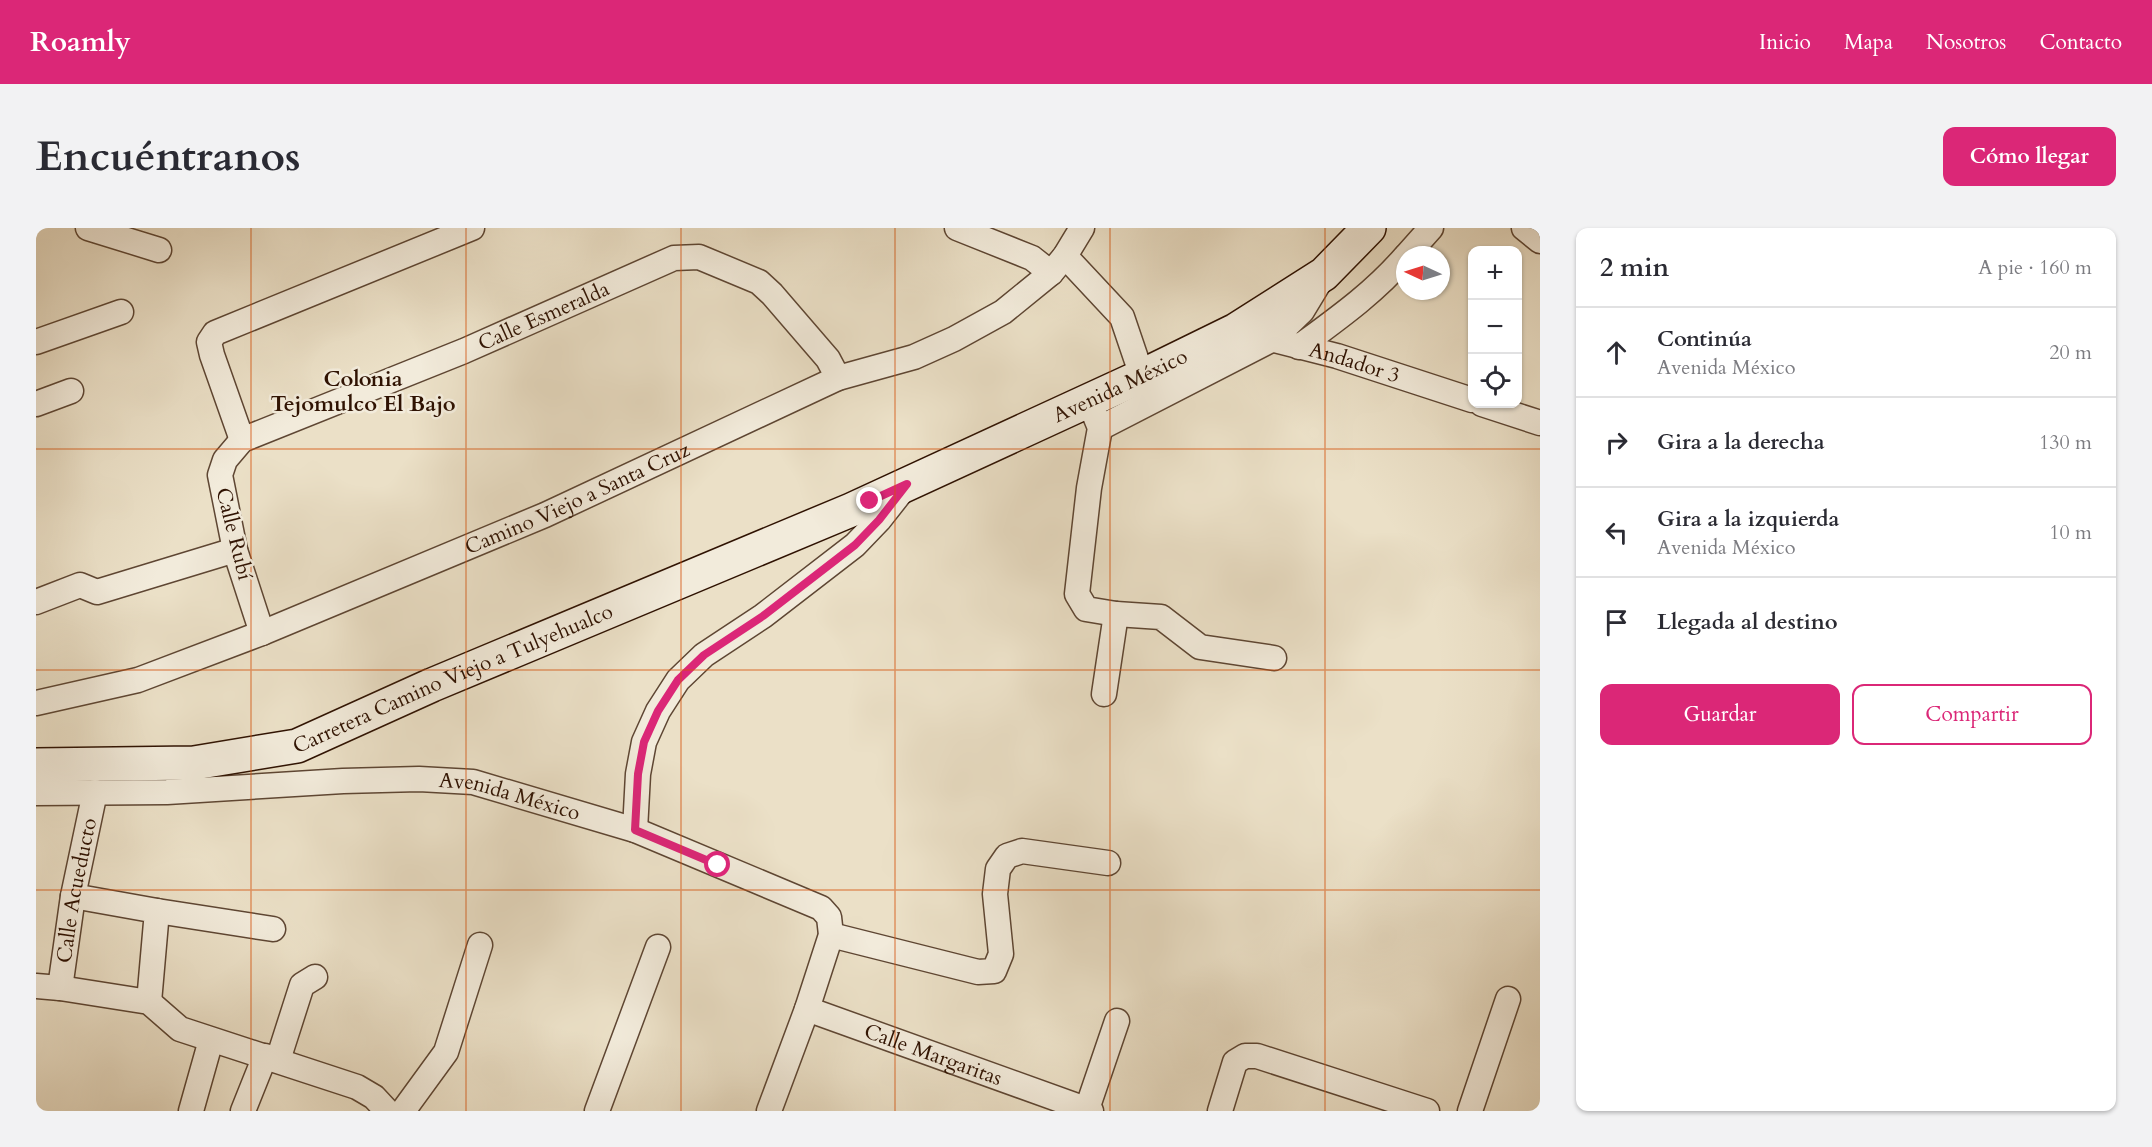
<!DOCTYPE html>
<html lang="es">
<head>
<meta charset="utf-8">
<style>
  :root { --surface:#fff; --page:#f2f2f3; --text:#2b2b33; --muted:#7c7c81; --line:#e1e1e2; --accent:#db2777 }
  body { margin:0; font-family:Cardo,serif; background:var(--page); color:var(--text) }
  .controls { position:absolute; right:18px; top:18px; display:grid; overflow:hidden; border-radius:12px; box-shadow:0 2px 4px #0004 }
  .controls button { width:54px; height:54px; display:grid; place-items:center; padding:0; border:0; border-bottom:2px solid var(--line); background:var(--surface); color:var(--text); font:30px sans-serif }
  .compass { position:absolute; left:1360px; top:18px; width:54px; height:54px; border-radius:50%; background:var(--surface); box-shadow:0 2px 4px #0004; rotate:274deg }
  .stop { position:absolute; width:18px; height:18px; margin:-14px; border:4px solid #db2777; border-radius:50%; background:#fff }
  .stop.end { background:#db2777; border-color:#fff; box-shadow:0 2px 6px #0008 }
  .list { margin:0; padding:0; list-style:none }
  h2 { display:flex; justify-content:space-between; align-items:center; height:78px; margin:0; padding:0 24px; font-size:26px }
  h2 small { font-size:20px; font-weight:400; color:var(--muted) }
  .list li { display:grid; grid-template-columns:39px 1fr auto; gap:18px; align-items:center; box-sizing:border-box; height:90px; padding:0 24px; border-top:2px solid var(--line) }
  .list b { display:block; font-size:22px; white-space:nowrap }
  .list p { margin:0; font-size:20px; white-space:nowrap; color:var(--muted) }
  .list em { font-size:20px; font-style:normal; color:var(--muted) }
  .actions { display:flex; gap:12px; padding:18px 24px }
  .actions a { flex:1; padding:14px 0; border:2px solid var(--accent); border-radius:12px; text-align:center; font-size:21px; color:var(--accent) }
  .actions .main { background:var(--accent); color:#fff }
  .icon { flex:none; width:33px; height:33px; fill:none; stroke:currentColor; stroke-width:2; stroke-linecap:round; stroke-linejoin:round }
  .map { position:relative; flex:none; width:1504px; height:883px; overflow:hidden; border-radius:12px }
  header { display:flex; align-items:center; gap:36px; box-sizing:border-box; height:84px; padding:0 30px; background:var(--accent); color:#fff }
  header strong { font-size:28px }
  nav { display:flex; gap:33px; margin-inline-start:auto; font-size:21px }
  .intro { display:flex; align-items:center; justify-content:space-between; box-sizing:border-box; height:144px; padding:0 36px }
  h1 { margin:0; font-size:42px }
  .button { padding:15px 27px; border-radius:12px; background:var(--accent); color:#fff; font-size:21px; font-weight:700 }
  main { display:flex; gap:36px; padding:0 36px }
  aside { flex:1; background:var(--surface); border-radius:12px; box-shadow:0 2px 4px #0004 }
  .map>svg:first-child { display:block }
</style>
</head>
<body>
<header>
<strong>Roamly</strong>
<nav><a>Inicio</a><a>Mapa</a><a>Nosotros</a><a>Contacto</a></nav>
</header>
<div class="intro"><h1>Encuéntranos</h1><a class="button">Cómo llegar</a></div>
<main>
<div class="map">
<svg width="1504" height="883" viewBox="0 0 1504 883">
  <rect width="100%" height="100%" fill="#ebe0c7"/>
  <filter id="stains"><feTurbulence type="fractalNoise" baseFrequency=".00333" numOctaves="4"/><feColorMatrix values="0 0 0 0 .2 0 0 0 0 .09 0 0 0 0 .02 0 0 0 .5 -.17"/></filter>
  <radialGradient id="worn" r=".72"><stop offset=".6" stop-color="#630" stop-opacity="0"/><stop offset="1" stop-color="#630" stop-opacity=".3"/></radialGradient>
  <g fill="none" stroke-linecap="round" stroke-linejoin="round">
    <!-- street casing -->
    <g stroke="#5e4633" stroke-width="27">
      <g id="street">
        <path d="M52,0L123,22"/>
        <path d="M921,0L996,30L1015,45"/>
        <path d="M1488,0L1504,13"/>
        <path d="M1371,27L1395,0"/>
        <path d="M1029,28L1086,89L1106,148"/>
        <path id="s1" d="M1223,108L1301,128L1436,172"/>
        <path d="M0,114L85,84"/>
        <path d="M1263,119C1301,91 1338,65 1369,29"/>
        <path d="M1053,173L1064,200L1053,260L1041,366L1050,381L1080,386L1125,389L1164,419L1238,430"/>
        <path d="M0,176L35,163"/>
        <path d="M1446,176L1504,195"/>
        <path d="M1064,200L1237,111L1266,83L1286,50"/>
        <path d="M206,212L176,127L173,114L179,105L436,0"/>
        <path d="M0,374L44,357L61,364L199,322"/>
        <path id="s2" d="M226,405L199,322L184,247L189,232L206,212L428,123L638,30L663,29L723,54L736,66L792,131L802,150"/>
        <path d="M1068,466L1080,386"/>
        <path id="s3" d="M0,475L102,452L226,405L509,287L802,150L878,129L918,111L967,84L1015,45L1029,28L1046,0"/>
        <path id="s4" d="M0,565L131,564L307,553L383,551L437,554L599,602L785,680L793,689L795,707L771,781L733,883"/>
        <path d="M599,602L602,546L608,514L622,483L642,452L668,427L727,388L819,317L843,292L869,259"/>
        <path d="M37,668L121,683L113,774"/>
        <path d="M121,683L237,701"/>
        <path d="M795,707L942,744L958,743L965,726L959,666L962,641L971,628L986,623L1072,635"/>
        <path d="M0,758L24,760L113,774L144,801L321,859L338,869L351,883"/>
        <path id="s5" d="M24,760L37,668L59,564"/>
        <path id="s6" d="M771,781L1055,883"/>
        <path d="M242,832L266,757L279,749"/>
        <path d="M1051,881L1081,793"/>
        <path d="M155,883L175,812"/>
        <path d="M207,883L229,828"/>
        <path d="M367,883L410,824L444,717"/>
        <path d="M561,883L622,719"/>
        <path d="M1184,883L1199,834L1209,828H1221L1391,883"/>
        <path d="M1434,883L1472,771"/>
      </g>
    </g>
    <!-- secondary casing -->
    <g stroke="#2f1202" stroke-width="36">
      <g id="secondary">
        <path id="s7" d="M0,537L158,535L261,518L396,457L815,282L1106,148L1200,102L1288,46L1333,0"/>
      </g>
    </g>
    <!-- street -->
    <use href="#street" stroke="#f2ebdb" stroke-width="24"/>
    <!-- secondary -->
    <use href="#secondary" stroke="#f2ebdb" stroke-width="33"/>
  </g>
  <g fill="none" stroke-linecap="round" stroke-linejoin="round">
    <!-- route -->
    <path stroke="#db2777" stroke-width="8" d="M682,637L599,602L602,546L608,514L622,483L642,452L668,427L727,388L819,317L843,292L871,256L834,273"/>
  </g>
  <!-- grid -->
  <path fill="none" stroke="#d6520b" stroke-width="1.5" stroke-opacity="0.55" d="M215,0V883M430,0V883M645,0V883M859,0V883M1074,0V883M1289,0V883M0,221H1504M0,442H1504M0,662H1504"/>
  <g text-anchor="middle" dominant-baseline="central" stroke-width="5" stroke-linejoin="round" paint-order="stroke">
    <!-- street labels -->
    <g font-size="21" fill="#2f1202" stroke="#f2ebdb">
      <text stroke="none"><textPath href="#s2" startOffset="532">Calle Esmeralda</textPath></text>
      <text stroke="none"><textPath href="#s1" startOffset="99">Andador 3</textPath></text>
      <text stroke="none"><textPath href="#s7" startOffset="1161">Avenida México</textPath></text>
      <text stroke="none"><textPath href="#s3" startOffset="580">Camino Viejo a Santa Cruz</textPath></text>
      <text transform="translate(198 306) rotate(76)">Calle Rubí</text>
      <text stroke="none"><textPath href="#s7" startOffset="432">Carretera Camino Viejo a Tulyehualco</textPath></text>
      <text stroke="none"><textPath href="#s4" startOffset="476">Avenida México</textPath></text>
      <text stroke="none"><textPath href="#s5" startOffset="99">Calle Acueducto</textPath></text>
      <text stroke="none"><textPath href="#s6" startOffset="134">Calle Margaritas</textPath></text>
    </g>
    <!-- neighbourhood labels -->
    <g font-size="22" font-weight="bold" fill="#2f1202" stroke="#f2ebdb">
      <text x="327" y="151">Colonia<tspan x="327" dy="25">Tejomulco El Bajo</tspan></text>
    </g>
  </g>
  <rect width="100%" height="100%" filter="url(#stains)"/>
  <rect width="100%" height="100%" fill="url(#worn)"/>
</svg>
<div class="controls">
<button>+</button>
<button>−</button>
<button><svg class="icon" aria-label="locate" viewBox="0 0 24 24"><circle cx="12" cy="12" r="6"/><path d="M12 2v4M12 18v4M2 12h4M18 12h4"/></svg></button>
</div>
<svg class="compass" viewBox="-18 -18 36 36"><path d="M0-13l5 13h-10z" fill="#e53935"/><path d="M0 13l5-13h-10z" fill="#7c7c81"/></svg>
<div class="stop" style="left:682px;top:637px"></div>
<div class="stop end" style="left:834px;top:273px"></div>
</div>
<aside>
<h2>2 min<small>A pie · 160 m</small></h2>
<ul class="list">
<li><svg class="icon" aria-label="ahead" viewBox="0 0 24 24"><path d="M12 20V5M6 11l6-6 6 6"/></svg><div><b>Continúa</b><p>Avenida México</p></div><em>20 m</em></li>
<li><svg class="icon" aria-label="right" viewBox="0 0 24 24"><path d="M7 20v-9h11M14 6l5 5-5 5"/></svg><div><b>Gira a la derecha</b></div><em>130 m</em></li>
<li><svg class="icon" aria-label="left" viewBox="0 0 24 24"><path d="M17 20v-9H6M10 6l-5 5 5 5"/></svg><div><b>Gira a la izquierda</b><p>Avenida México</p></div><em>10 m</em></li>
<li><svg class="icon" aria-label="arrive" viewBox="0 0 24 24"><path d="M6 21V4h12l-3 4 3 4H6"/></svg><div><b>Llegada al destino</b></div></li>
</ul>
<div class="actions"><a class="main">Guardar</a><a>Compartir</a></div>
</aside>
</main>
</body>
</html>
